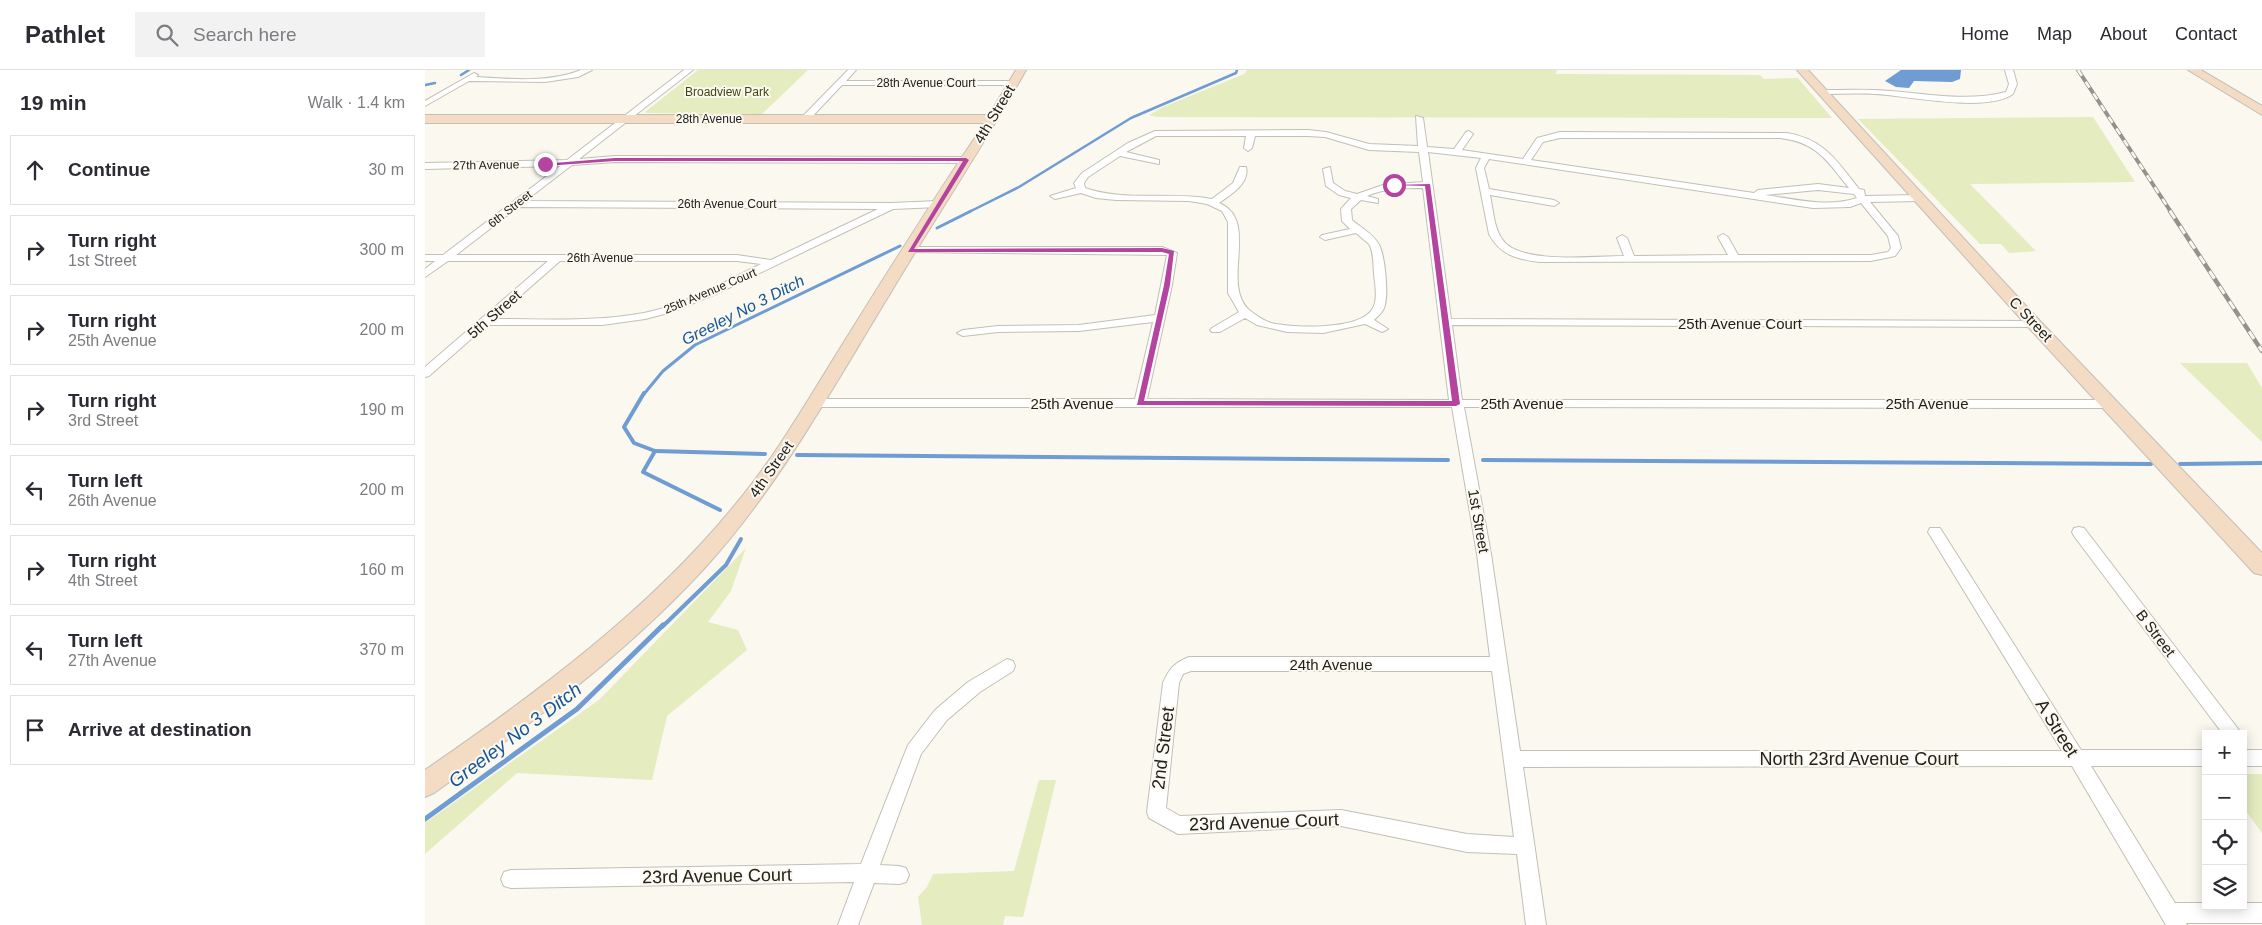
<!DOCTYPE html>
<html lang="en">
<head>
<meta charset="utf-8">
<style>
  :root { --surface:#fff; --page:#f2f2f3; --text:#2b2b33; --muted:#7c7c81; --line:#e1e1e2 }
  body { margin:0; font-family:Helvetica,sans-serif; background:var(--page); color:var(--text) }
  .controls { position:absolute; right:15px; bottom:15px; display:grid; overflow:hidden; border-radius:0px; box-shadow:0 2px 12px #0003 }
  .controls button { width:45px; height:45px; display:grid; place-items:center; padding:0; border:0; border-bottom:1px solid var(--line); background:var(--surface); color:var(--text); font:25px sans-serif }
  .stop { position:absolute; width:15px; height:15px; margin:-11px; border:4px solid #b544a0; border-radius:50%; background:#fff }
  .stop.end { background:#b544a0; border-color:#fff; box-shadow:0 1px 5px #0008 }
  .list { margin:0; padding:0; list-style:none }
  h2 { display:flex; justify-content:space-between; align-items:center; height:65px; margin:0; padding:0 20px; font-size:21px }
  h2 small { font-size:16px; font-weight:400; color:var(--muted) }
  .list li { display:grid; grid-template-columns:32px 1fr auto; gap:15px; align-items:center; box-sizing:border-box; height:70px; margin:0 10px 10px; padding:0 10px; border:1px solid var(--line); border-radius:0px }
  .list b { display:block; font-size:19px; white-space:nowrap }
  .list p { margin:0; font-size:16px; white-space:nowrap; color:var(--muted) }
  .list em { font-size:16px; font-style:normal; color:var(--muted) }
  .icon { flex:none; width:28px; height:28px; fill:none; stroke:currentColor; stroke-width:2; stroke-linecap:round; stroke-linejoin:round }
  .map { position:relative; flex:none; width:1837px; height:855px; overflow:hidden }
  header { display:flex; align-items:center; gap:30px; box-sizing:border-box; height:70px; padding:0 25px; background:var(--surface); border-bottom:1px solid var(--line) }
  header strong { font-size:24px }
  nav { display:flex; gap:28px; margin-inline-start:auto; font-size:18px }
  .search { width:350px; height:45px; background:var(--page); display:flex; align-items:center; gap:12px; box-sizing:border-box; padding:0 18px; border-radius:0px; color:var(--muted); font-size:19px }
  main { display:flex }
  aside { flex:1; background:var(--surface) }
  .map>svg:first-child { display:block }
</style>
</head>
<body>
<header>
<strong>Pathlet</strong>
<div class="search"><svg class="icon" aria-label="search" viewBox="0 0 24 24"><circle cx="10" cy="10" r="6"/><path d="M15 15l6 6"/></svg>Search here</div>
<nav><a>Home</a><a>Map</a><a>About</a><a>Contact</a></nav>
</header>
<main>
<aside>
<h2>19 min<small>Walk · 1.4 km</small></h2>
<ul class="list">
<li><svg class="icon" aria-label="ahead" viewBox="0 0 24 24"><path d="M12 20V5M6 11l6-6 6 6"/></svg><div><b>Continue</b></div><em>30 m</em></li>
<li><svg class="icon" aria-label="right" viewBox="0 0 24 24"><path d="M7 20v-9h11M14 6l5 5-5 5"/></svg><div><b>Turn right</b><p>1st Street</p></div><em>300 m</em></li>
<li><svg class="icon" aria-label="right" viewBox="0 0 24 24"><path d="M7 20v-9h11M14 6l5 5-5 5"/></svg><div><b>Turn right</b><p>25th Avenue</p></div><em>200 m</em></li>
<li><svg class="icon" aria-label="right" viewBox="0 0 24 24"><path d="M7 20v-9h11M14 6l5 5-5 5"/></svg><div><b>Turn right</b><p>3rd Street</p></div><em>190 m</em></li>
<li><svg class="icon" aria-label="left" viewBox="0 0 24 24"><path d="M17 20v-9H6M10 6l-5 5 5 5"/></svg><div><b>Turn left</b><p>26th Avenue</p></div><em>200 m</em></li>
<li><svg class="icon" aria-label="right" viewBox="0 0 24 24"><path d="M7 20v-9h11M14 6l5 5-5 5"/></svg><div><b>Turn right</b><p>4th Street</p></div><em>160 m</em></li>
<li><svg class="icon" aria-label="left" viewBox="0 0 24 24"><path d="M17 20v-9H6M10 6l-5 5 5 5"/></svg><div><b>Turn left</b><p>27th Avenue</p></div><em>370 m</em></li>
<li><svg class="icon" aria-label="arrive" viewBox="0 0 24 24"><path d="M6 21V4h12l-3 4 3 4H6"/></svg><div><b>Arrive at destination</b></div></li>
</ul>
</aside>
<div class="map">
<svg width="1837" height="855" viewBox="0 0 1837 855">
  <rect width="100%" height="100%" fill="#fbf8ef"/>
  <!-- green -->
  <g fill="#e4ecc0">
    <path d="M273,0H383L337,44L221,43L220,42Z"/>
    <path d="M822,0H1132L1131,4L1335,5L1339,9L1373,8L1407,48L732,47L724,45L738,37L819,4Z"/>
    <path d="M1668,47L1710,112L1545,114L1611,181L1584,183L1576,174H1555L1433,49Z"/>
    <path d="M1755,293H1822L1837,318V372Z"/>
    <path d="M321,478L306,521L283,552L313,560L322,580L242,646L227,710L92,703L0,784V753L174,630Z"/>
    <path d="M1818,704H1837V763L1818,737Z"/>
    <path d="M614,710H631L598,847L580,846L578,855H497L493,827L502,817L508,804L589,801Z"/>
  </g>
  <!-- water -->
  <path fill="#6f9cd2" d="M1476,0H1536L1535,9L1527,12L1489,11L1484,18L1471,17L1460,11Z"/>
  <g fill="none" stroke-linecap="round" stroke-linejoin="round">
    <!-- stream-far3 -->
    <g stroke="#6f9cd2" stroke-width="2.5">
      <path d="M36,5L44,0"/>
      <path d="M0,15L10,13"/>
      <path d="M544,142L594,117L706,48L811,3L812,0"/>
    </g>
    <!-- stream-far2 -->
    <g stroke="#6f9cd2" stroke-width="3">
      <path d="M512,158L546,141"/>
      <path d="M219,324L238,301L270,275L475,176"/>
    </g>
    <!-- stream-far1 -->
    <g stroke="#6f9cd2" stroke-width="4">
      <path d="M219,323L199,357L209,373L230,381L218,402L295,440"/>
      <path d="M230,381L340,384"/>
      <path d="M372,385L1023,390"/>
      <path d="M1058,390L1726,394"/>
      <path d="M1755,394L1837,393"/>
      <path d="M237,557L301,495L316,469"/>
    </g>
    <!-- stream -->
    <path stroke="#6f9cd2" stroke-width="5" d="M0,749L152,639L238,555"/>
    <!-- street casing -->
    <g stroke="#c1bfb6" stroke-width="2">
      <g id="street">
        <path d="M156,0H167L153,7L120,12L44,11L0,36V31L49,3L53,5L51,7C85,9 124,13 156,0Z"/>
        <path d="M259,0H268L154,89L190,86L541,87L545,90L541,93L190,92L147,95L100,131L466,133L513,131L518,134L513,137L468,139L291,224L247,242L220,249L177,255H62L4,306L0,307V297L123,191H23L0,207V199L10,191H0V185H18L135,96L0,99V93L142,90ZM93,137L453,139L346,190L312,185H31ZM135,191H312L336,194C299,212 260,235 219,243C170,252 119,249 69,249Z"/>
        <path d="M423,0H431L421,11H588L592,13L588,15H417L382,52H376V48Z"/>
        <path d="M1580,0H1588L1592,14L1588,24C1562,43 1484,26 1451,24C1433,23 1415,24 1397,24L1393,22L1397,20C1420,20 1443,19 1466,21C1505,24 1542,32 1581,22L1584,14Z"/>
        <path d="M991,46L998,48L1002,77L1029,79L1041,62L1044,61L1048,64L1037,80L1098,89L1112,68L1135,62L1362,63C1399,69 1412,91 1434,119L1439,120L1440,126L1495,125L1500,128L1495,131L1445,132L1473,166L1476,178L1470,186L1446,191L1114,192C1092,189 1075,185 1064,164L1051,98L1056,88L1003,82L1026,249L1609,251L1615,254L1609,257L1027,255L1037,330H1685L1691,334L1685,338L1039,337L1066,484L1095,681H1637L1503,462L1505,458H1515L1656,680H1781V696H1666L1750,833H1781V836H1818V833H1837V853H1761L1762,855H1741L1647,696L1098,697L1121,855H1101L1092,784L1042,782L916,756L753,764L724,748L722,742L738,613C744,599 749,593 764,587H1065L1052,484L1027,337H390L384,333L390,329H710L728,252L654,261L573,262L538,266L532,263L538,260L573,256L654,255L730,245L742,185L481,182L480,180L485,177H737L752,183L747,215L722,329L1024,330L998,118C979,118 960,118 942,126L953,129V133L936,130L926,139L927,150C935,157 948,164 953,173C960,183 964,226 959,238C957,243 952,247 949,250L963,259L957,262L940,254L898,263L862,262L832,255L820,248L795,262H787L785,260L787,258L814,242L803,223V152L797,141L782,134L764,131L691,130L671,128L656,123L630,129L625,126L651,118L649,113L657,103L703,73L730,61L883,60L901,62L944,74L993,76ZM731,66H821L819,78L823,81L827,78L830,66H883L900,67L944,80L994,82L998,112L958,115L932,124L920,121L908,113L905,97L898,99L901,116L914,125L926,128L916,139L917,151L925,159L897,165L895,167L900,170L931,163L944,174C949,182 948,194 949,204C950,214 953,229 948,238C936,261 868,258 846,253C838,250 830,245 823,239C796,211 835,150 794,133C806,125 825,113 821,97H815L808,113L787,129C745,121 700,132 660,118L659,113L663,107L695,86L734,94V90L701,82ZM1135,68H1355C1392,72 1402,91 1424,118L1393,114L1333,120L1329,123L1106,90L1118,72ZM1064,89L1388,138L1425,137L1436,133L1463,166L1466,178L1463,182L1446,185H1313L1303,167L1298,164L1293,167L1303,185L1209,186L1202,168L1197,165L1192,168L1199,186C1171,186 1093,195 1077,169C1069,158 1068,139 1065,125L1129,136L1134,133L1129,130L1064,119L1059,98ZM1393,120L1429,124L1432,128C1404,138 1369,129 1340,125ZM766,601H1067L1089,767L1042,764L916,740L755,746L741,738L754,613L758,604Z"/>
        <path d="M1654,457L1659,458L1817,664H1798L1649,466L1647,462L1649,458Z"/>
        <path d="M582,589L588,591L590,596L588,601L555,622L522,650L496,684L455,795L474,796L481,798L484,805L481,812L474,814L449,813L433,855H413L429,812L86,818L79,816L76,809L79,802L86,800L436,794L483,675L510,640L543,612Z"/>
        <rect x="1818" y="680" width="19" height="16"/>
      </g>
    </g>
    <!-- secondary casing -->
    <g stroke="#c1bfb6" stroke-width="2">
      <g id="secondary">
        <path d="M591,0H601C558,77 508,151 463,227C405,322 352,420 276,502C197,587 103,656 9,723L0,727V700C112,623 223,541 310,435C350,387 381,333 414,280C462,203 509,127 560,53H0V45H564Z"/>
        <path d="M1372,0H1383L1615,251L1837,483V505L1829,503L1603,257Z"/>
        <path d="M1763,0H1776L1837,36V45Z"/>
      </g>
    </g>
    <!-- street -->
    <use href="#street" fill="#fff" fill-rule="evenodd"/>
    <!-- secondary -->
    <use href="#secondary" fill="#f4dbc3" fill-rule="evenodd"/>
    <!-- rail-far1 casing -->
    <g stroke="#94928c" stroke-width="4">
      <path id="rail-far1" d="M1653,0L1746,142"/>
    </g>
    <!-- rail casing -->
    <g stroke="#94928c" stroke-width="4.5">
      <path id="rail" d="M1745,141L1837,281"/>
    </g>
    <!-- rail-far1 -->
    <use href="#rail-far1" stroke="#fbf8ef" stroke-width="2.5" stroke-dasharray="7" stroke-linecap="butt"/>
    <!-- rail -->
    <use href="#rail" stroke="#fbf8ef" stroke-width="3" stroke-dasharray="9" stroke-linecap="butt"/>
  </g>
  <!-- route -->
  <path fill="#b544a0" d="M190,88H541L544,90L489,179L737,178L749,181L745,215L719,331H1027L1000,116L966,115L1005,114L1035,334L1031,336L712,335L739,215L744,184L737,182H483L538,91H190L120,96L117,94Z"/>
  <g text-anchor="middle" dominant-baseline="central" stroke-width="4" stroke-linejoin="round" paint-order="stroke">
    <!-- far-street labels -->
    <g font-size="12" fill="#22211d" stroke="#fbf8ef">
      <text x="501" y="13">28th Avenue Court</text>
      <text x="284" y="49">28th Avenue</text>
      <text transform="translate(61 95) rotate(-1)">27th Avenue</text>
      <text x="302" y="134">26th Avenue Court</text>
      <text transform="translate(85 139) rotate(-38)">6th Street</text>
      <text x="175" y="188">26th Avenue</text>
      <text transform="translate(285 221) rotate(-23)">25th Avenue Court</text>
    </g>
    <!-- far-park labels -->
    <g font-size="12" fill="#3f4611" stroke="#fbf8ef">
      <text x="302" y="22">Broadview Park</text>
    </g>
    <!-- street labels -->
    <g font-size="15" fill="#22211d" stroke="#fbf8ef">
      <text transform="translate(569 44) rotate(-59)">4th Street</text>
      <text transform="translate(69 244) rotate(-41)">5th Street</text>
      <text transform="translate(1606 249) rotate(47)">C Street</text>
      <text x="1315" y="253">25th Avenue Court</text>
      <text x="647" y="333">25th Avenue</text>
      <text x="1097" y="333">25th Avenue</text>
      <text x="1502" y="333">25th Avenue</text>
      <text transform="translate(346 399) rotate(-55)">4th Street</text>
      <text transform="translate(1054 451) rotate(80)">1st Street</text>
      <text transform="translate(1731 563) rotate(53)">B Street</text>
      <text x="906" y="594">24th Avenue</text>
    </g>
    <!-- water labels -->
    <g font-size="16" font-style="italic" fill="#145596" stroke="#fbf8ef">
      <text transform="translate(318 240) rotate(-27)">Greeley No 3 Ditch</text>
    </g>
    <!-- near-street labels -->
    <g font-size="18" fill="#22211d" stroke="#fbf8ef">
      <text transform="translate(1632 658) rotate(58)">A Street</text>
      <text transform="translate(738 678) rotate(-83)">2nd Street</text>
      <text x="1434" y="689">North 23rd Avenue Court</text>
      <text transform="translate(839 752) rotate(-2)">23rd Avenue Court</text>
      <text transform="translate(292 806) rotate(-1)">23rd Avenue Court</text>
    </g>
    <!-- near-water labels -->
    <g font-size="19" font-style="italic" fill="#145596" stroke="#fbf8ef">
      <text transform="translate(90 665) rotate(-37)">Greeley No 3 Ditch</text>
    </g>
  </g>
</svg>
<div class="controls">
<button>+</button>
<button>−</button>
<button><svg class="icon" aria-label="locate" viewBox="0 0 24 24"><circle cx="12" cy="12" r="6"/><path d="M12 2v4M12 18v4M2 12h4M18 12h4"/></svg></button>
<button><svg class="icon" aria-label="layers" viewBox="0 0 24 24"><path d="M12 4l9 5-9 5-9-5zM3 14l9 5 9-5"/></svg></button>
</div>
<div class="stop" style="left:969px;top:115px"></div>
<div class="stop end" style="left:120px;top:94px"></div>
</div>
</main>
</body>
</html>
